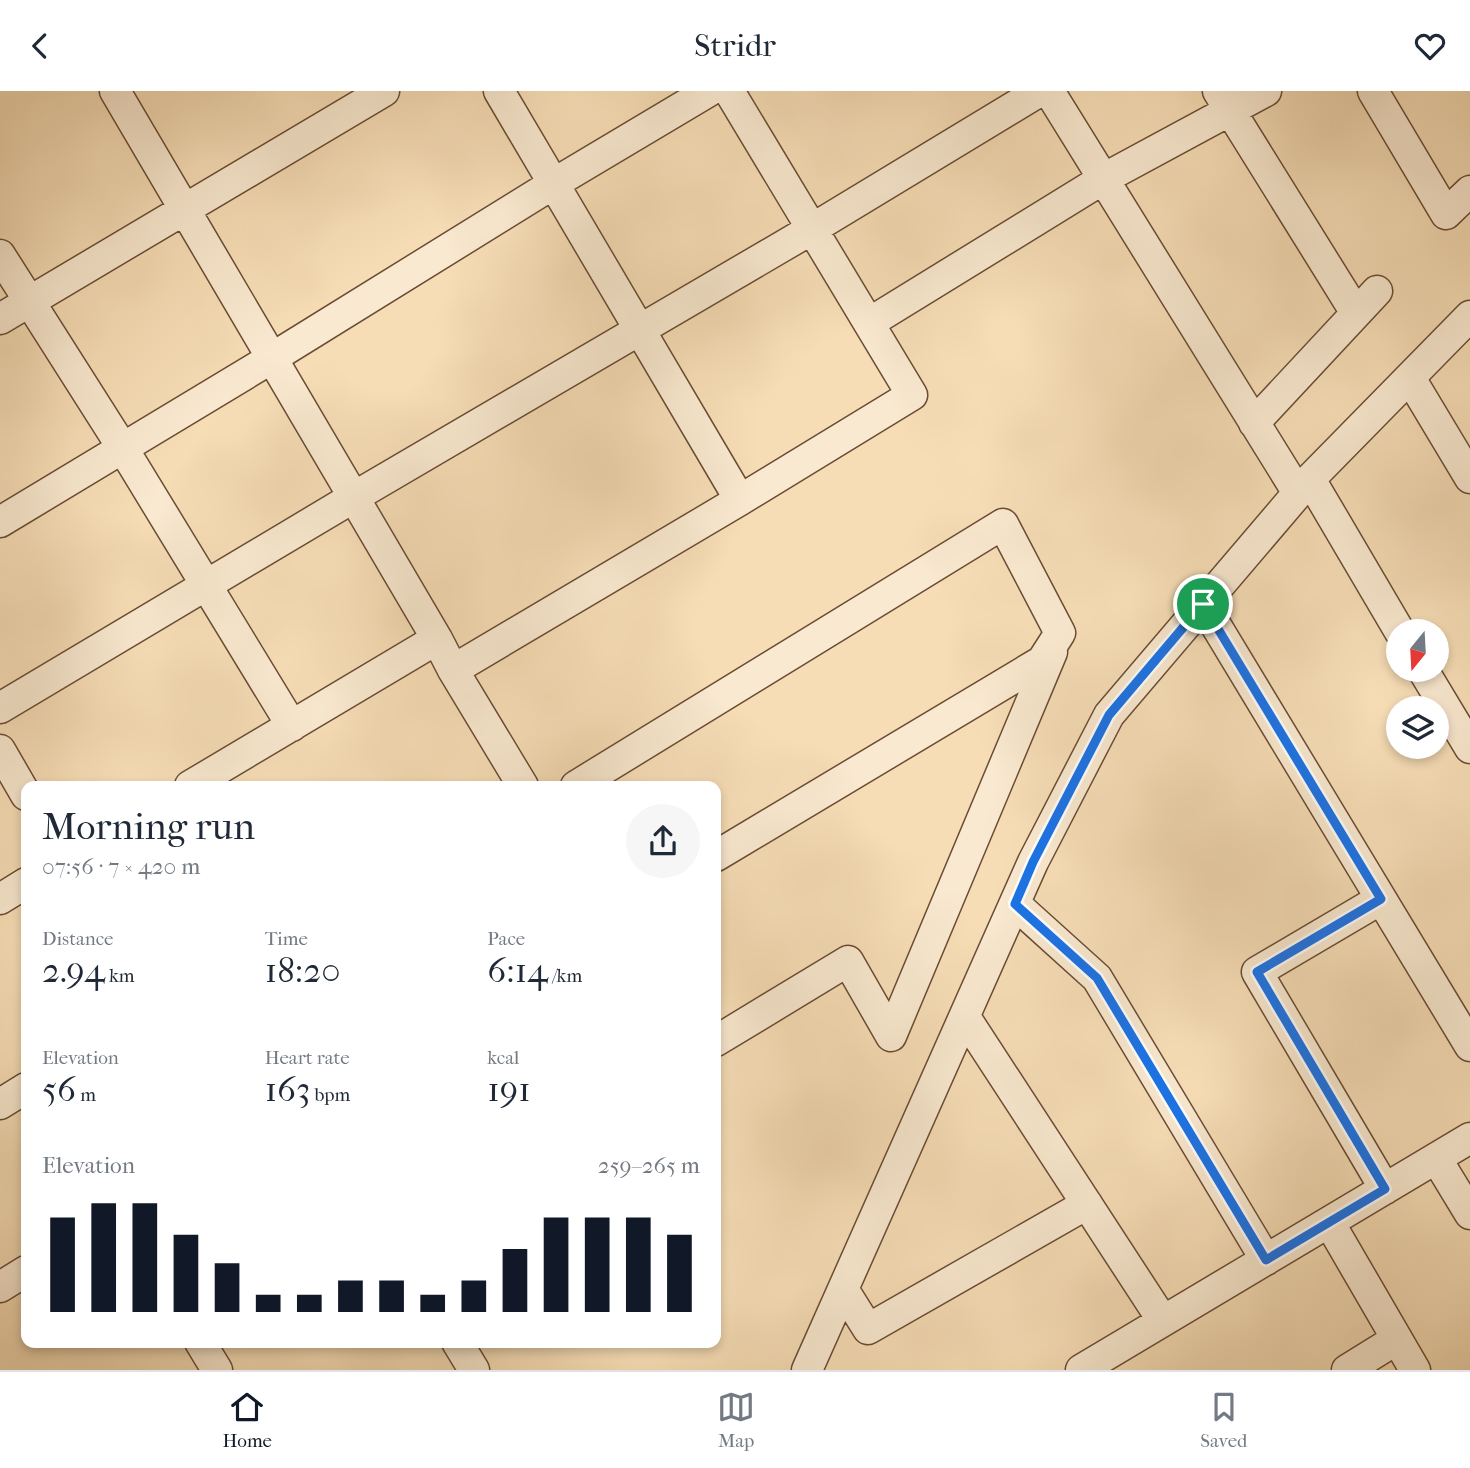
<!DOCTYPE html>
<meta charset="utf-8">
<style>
:root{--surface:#fff;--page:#f6f6f7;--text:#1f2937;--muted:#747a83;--line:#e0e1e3;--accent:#111827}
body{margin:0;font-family:"IM FELL French Canon",serif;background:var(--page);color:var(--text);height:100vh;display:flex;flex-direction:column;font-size:26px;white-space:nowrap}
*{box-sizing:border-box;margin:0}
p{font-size:23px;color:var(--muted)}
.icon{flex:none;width:38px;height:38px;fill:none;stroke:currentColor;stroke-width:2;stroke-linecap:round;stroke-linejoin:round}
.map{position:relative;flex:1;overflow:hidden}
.panel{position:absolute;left:21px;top:690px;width:700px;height:567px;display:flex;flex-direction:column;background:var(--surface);border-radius:14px;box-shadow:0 4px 10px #0003}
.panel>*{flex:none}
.needle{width:46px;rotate:198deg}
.tools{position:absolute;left:1386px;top:528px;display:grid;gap:14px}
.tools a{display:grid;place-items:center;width:63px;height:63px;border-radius:50%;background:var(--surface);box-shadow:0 4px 10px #0003;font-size:35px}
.pin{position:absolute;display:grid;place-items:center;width:60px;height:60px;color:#fff;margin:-30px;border:4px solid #fff;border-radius:50%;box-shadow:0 2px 7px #0007}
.round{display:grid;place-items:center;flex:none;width:74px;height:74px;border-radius:37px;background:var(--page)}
.head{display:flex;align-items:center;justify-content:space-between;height:119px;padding:0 21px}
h1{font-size:38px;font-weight:600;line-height:52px}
.metrics{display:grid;grid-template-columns:repeat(3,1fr);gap:10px;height:119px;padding:7px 21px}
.metrics div{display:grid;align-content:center}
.metrics b{font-size:35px;font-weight:600}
.metrics small{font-size:19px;font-weight:400}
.metrics p{font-size:19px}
.chart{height:196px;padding:14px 21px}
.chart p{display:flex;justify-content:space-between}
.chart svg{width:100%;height:126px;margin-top:7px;stroke:var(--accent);stroke-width:6}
header{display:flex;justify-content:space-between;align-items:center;height:91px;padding:0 21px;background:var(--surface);font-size:32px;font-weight:600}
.tabs{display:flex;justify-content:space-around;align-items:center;height:98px;border-top:2px solid var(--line);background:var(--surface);font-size:19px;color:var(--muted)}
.tabs a{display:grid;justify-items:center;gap:4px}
.tabs .on{color:var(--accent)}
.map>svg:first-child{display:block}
</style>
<header><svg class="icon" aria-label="back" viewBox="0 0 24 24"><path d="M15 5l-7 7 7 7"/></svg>Stridr<svg class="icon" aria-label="heart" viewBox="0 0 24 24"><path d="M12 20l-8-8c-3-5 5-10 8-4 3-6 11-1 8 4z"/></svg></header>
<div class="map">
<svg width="1470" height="1279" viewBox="0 0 1470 1279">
<rect width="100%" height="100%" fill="#f6ddb6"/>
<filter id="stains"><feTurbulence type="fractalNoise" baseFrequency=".00286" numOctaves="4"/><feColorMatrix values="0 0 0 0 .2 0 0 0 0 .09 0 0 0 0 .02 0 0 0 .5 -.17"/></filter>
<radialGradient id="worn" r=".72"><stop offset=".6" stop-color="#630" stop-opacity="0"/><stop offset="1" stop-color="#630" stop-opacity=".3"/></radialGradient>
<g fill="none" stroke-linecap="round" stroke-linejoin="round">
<defs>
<path id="minor" d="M115,0L437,548L453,579L523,695
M499,0L740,409
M1049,0L1298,402
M1218,0L1356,222
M1373,0L1446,123L1470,100
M0,164L122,356L292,635
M0,228L384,0
M869,232L1103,88L1266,0
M1410,287L1470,387
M1254,332L1377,200
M1310,388L1400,541
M0,431L272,267L553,93L709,0
M1203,513L1470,955
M453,579L740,409L912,304L729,0
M1423,579L1470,657
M0,617L354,406L812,138L1040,0
M0,659L26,704
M190,695L437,548
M576,695L1003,433L1060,542L1042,570L716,765
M0,808L26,792
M1381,808L1257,881L1385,1098
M1015,813L1097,887L1266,1169
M965,926L1163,1230
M716,950L848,870L891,945L1052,561
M0,1013L26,997
M1436,1067L1470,1123
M1329,1131L1415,1279
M0,1196L26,1180
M843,1198L868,1238L1087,1113
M200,1251L217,1279
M457,1251L474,1279
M807,1279L1033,771L1109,624L1310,388L1470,225
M1081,1279L1470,1047
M1347,1279L1397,1248"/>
</defs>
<!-- minor casing -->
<use href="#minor" stroke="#6a4c34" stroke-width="33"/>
<!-- minor -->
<use href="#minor" stroke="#f9e9d0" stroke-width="30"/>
</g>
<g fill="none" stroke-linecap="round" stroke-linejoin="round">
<defs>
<path id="route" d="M1203,513L1381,808L1257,881L1385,1098L1266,1169L1097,887L1015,813L1033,771L1109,624Z"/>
</defs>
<!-- route casing -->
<use href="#route" stroke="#fff" stroke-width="14"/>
<!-- route -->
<use href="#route" stroke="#1a73e8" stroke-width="9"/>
</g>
<rect width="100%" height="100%" filter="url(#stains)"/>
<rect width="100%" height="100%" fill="url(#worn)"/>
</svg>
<div class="tools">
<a><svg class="needle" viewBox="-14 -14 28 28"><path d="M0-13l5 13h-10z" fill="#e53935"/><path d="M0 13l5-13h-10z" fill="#747a83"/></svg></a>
<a><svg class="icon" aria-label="layers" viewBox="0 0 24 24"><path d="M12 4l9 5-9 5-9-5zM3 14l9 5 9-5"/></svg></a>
</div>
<div class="pin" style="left:1203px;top:513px;background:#1e9e55"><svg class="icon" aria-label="arrive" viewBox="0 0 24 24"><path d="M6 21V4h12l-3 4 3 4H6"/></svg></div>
<section class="panel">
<div class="head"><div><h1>Morning run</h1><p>07:56 · 7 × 420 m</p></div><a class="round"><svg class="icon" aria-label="share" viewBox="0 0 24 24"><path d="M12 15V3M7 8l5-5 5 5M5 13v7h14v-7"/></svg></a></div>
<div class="metrics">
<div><p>Distance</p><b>2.94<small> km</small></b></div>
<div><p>Time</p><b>18:20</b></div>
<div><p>Pace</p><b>6:14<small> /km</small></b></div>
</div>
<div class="metrics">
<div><p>Elevation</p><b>56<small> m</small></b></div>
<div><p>Heart rate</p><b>163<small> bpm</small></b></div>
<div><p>kcal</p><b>191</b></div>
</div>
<div class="chart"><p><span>Elevation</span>259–265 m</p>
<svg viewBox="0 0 160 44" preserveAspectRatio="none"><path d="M5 44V11M15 44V6M25 44V6M35 44V17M45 44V27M55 44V38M65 44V38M75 44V33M85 44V33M95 44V38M105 44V33M115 44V22M125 44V11M135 44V11M145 44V11M155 44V17"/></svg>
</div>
</section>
</div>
<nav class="tabs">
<a class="on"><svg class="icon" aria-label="home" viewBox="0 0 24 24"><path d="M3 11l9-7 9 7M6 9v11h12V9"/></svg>Home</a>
<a><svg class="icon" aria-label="map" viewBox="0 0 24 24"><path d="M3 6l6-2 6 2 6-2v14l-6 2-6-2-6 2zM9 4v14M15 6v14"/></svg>Map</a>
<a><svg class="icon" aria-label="saved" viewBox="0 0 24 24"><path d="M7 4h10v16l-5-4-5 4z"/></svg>Saved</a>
</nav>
